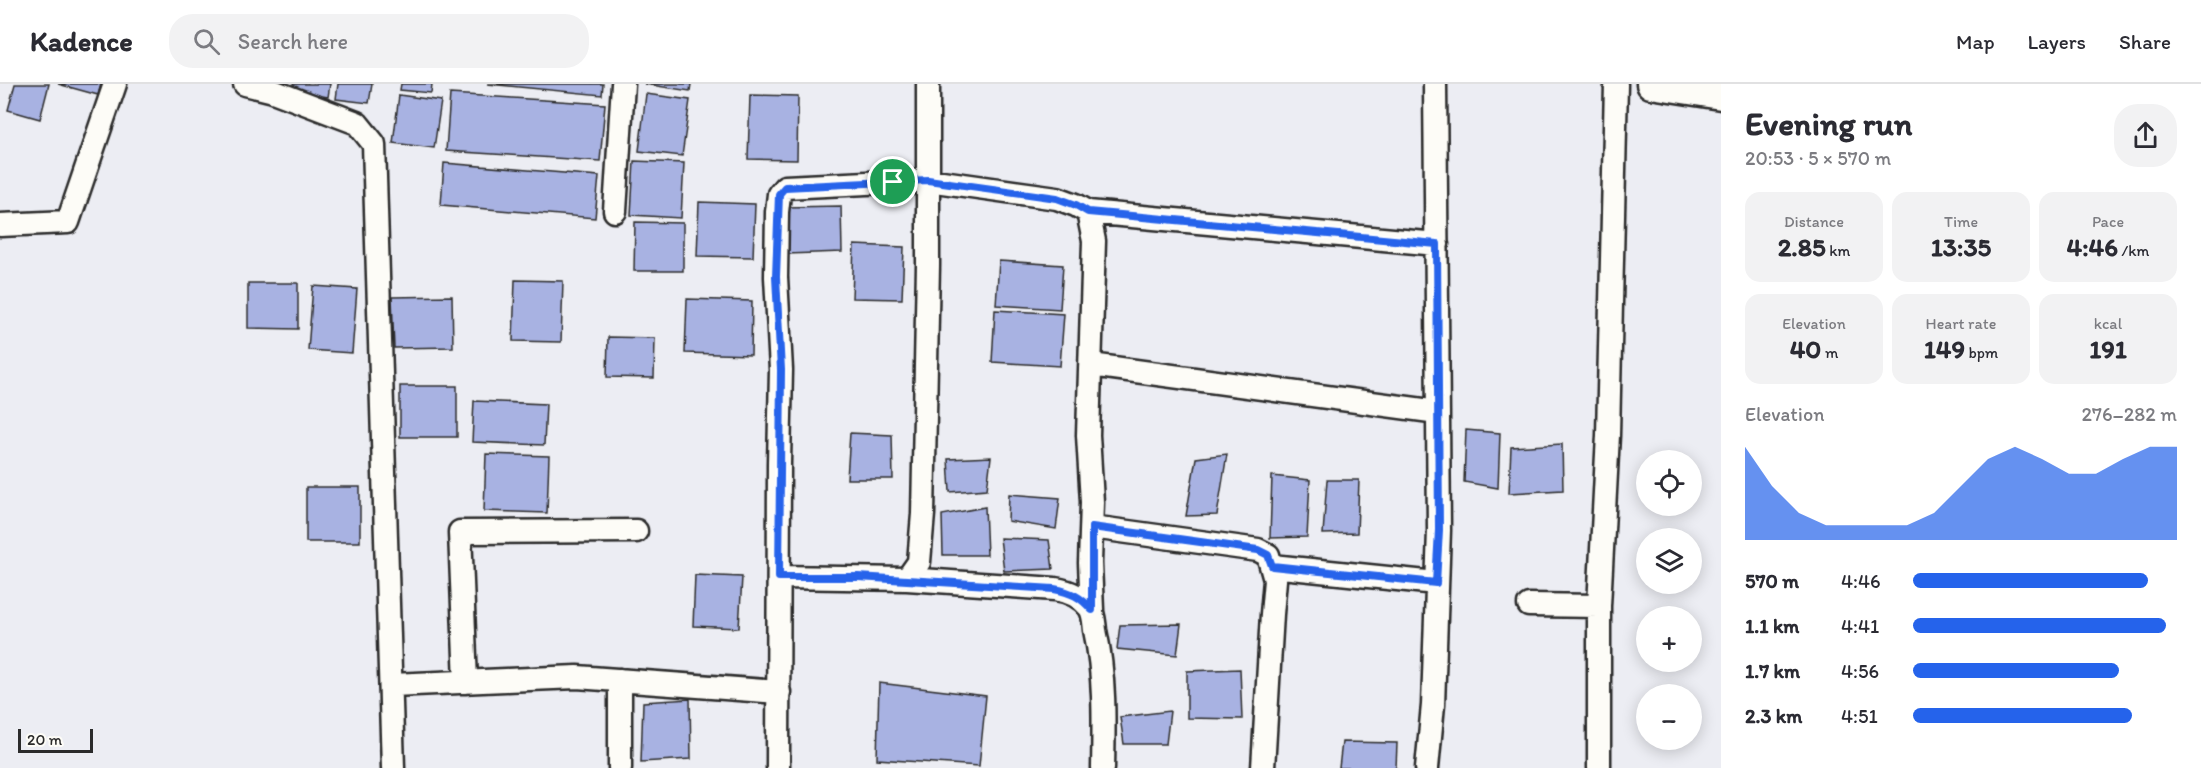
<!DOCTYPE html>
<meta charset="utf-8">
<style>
:root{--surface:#fff;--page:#f2f2f3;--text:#2b2b33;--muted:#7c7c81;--line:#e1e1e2;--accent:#2563eb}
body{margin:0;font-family:Itim,sans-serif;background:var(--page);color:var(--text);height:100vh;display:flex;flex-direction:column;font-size:22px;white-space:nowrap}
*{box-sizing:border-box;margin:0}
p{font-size:20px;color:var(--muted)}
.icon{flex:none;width:33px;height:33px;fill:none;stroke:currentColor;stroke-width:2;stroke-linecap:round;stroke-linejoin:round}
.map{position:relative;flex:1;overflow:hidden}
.side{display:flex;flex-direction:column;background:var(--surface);width:480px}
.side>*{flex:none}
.controls{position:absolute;left:1636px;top:366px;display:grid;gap:12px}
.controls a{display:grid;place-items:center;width:66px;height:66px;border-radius:50%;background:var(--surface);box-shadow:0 3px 15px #0003;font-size:30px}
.scale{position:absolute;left:18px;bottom:15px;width:75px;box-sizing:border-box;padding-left:6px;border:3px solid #2b2b2b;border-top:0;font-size:16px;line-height:21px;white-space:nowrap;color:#2b2b2b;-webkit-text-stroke:4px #fdfcf7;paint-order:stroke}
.pin{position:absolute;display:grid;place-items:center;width:51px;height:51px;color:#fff;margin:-26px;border:3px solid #fff;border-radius:50%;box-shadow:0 2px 6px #0007}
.round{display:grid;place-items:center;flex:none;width:63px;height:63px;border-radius:24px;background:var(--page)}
.summary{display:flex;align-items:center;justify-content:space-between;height:102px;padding:0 24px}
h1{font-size:33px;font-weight:700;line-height:45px}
.stats{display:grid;grid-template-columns:repeat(3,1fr);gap:9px;height:102px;padding:6px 24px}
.stats div{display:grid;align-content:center;border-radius:15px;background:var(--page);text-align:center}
.stats b{font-size:26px;font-weight:700}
.stats small{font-size:16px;font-weight:400}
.stats p{font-size:16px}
.chart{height:168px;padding:12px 24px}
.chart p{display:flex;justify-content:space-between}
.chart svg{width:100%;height:108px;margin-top:6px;fill:var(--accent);opacity:.7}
ul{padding:0 24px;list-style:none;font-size:20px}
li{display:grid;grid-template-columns:96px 72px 1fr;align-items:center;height:45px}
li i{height:15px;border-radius:8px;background:var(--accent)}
header{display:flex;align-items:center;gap:36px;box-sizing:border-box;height:84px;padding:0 30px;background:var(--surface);border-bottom:2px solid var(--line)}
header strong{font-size:28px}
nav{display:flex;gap:33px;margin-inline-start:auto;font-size:21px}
.search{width:420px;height:54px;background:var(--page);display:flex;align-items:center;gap:15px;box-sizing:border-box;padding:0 21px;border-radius:24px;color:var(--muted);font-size:22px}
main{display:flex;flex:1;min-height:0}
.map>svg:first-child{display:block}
</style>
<header>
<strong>Kadence</strong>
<div class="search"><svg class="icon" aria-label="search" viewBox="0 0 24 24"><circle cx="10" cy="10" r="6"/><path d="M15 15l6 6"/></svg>Search here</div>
<nav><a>Map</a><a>Layers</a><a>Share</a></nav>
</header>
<main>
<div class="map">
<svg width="1721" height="684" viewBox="0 0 1721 684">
<rect width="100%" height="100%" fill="#ecedf3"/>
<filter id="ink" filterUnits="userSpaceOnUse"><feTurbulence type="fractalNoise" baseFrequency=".0167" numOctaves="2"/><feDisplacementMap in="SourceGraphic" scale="12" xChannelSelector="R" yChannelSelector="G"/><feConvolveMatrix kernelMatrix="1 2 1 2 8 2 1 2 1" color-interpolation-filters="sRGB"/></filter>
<g filter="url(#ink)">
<!-- building -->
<path fill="#a8b2e2" stroke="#2b2b2b" stroke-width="1.5" d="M15,0H49L40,35L8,26Z
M58,0H101L98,11Z
M293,0H330L328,13L292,7Z
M338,0H372L369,19L336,15Z
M401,0H432L431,9L400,6Z
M487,0H603L602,11Z
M644,0H691L690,7Z
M450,10L605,20L600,77L446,67Z
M646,10L690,16L682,72L639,67Z
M399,11L441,17L434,64L393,59Z
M750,11L798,12L797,76L748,75Z
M634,77L684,79L681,134L631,131Z
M444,79L599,92L595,134L441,121Z
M699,118L755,120L753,173L697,172Z
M841,122L842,168L787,170L785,123Z
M635,138L683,139V187H634Z
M854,161L904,163L902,215L852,214Z
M999,177L1063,181L1060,225L996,221Z
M515,196L563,197L561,258L513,257Z
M248,199H298V245L248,244Z
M313,202L357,205L352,269L308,266Z
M452,212L453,263L394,264L392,213Z
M687,215L752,217L751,271L685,269Z
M995,226L1064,230L1060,282L992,278Z
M608,253L655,254L654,294L607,293Z
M400,302H457V353H400Z
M474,317L546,320L544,361L472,358Z
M1466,346L1500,349L1498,404L1464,398Z
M850,349L892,351L893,395H847Z
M1562,360L1563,406L1509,409L1511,363Z
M486,370L549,372L547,429L484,427Z
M1227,370L1217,431L1186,432L1196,374Z
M991,373L987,405L950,408L948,375Z
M1272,392L1310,396L1307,453L1270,454Z
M1327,396H1359L1357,449L1323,450Z
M306,403H360V458H306Z
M1009,410L1060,414L1056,445L1008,437Z
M985,423L987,471H943L942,431Z
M1000,454L1049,456L1053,485L1004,487Z
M695,491L742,493L739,544L693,542Z
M1181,540L1177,571L1117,565L1120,541Z
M1240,585L1242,635L1187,634V587Z
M879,599L986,612L979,682L877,675Z
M690,615L691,675L641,678L643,618Z
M1170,627L1166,660H1124L1120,633Z
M1342,658L1397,659L1396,684H1339Z"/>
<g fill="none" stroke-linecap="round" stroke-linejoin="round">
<defs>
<path id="minor" d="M245,0L270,6L357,39L374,60L393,684
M615,127L623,0
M1088,128L1437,160
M0,141L68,138L115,0
M1091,281L1438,328
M1092,443L1258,466L1268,471L1275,496L1272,530L1263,684
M1272,482L1436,499
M779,493L907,495L919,478L923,430L928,181V0
M907,495L1055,505C1069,507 1081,512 1090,524C1094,530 1094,539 1095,546C1105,592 1104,637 1103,684
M1529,521L1599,522
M466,598L460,448L636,447
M392,601L577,593L779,608
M620,684V596
M778,684L779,379L781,286L776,193L777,128L779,110L785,103L928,96L1057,114L1076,121L1088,128L1094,157L1088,351L1092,418L1090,479L1092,526
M1427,684L1433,621L1439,446L1435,0
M1599,684V522L1608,351L1616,0"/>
<path id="tertiary" d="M1651,0L1721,11"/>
</defs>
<!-- minor casing -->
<use href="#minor" stroke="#2b2b2b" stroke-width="27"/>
<!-- tertiary casing -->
<use href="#tertiary" stroke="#2b2b2b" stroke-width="33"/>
<!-- minor -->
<use href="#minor" stroke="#fdfcf7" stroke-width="22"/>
<!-- tertiary -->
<use href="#tertiary" stroke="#fdfcf7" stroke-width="28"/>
</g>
</g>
<g fill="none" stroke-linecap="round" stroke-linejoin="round" filter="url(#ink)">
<defs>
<path id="route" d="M928,96L1057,114L1076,121L1088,128L1437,160L1439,446L1436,499L1272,482L1268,471L1258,466L1092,443V526C1081,513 1071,508 1054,505L858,493H779L781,286L776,193L779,110L785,103Z"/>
</defs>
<!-- route casing -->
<use href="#route" stroke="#fff" stroke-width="12"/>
<!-- route -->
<use href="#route" stroke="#2563eb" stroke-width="8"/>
</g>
</svg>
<div class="controls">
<a><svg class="icon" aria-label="locate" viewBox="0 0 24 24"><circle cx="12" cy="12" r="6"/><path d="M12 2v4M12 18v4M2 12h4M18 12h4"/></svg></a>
<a><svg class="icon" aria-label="layers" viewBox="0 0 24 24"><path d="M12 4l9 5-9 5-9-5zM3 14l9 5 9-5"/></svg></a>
<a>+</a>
<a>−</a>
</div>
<div class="scale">20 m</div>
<div class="pin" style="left:893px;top:98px;background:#1e9e55"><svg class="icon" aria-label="arrive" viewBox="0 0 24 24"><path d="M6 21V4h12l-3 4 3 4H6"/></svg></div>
</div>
<section class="side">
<div class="summary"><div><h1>Evening run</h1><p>20:53 · 5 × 570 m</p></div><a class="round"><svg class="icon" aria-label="share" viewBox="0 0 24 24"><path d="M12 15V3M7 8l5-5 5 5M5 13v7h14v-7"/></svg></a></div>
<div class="stats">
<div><p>Distance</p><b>2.85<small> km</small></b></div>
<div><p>Time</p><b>13:35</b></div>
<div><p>Pace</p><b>4:46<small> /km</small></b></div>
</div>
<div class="stats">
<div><p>Elevation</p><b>40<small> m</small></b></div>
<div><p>Heart rate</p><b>149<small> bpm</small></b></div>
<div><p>kcal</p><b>191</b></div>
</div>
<div class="chart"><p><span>Elevation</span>276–282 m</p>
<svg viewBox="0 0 160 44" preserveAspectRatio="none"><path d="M0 44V6L10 22L20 33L30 38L40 38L50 38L60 38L70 33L80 22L90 11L100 6L110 11L120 17L130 17L140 11L150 6L160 6V44z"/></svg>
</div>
<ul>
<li><b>570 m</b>4:46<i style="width:89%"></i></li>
<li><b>1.1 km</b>4:41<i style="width:96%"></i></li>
<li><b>1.7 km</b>4:56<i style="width:78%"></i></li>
<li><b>2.3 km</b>4:51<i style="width:83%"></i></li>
</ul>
</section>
</main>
